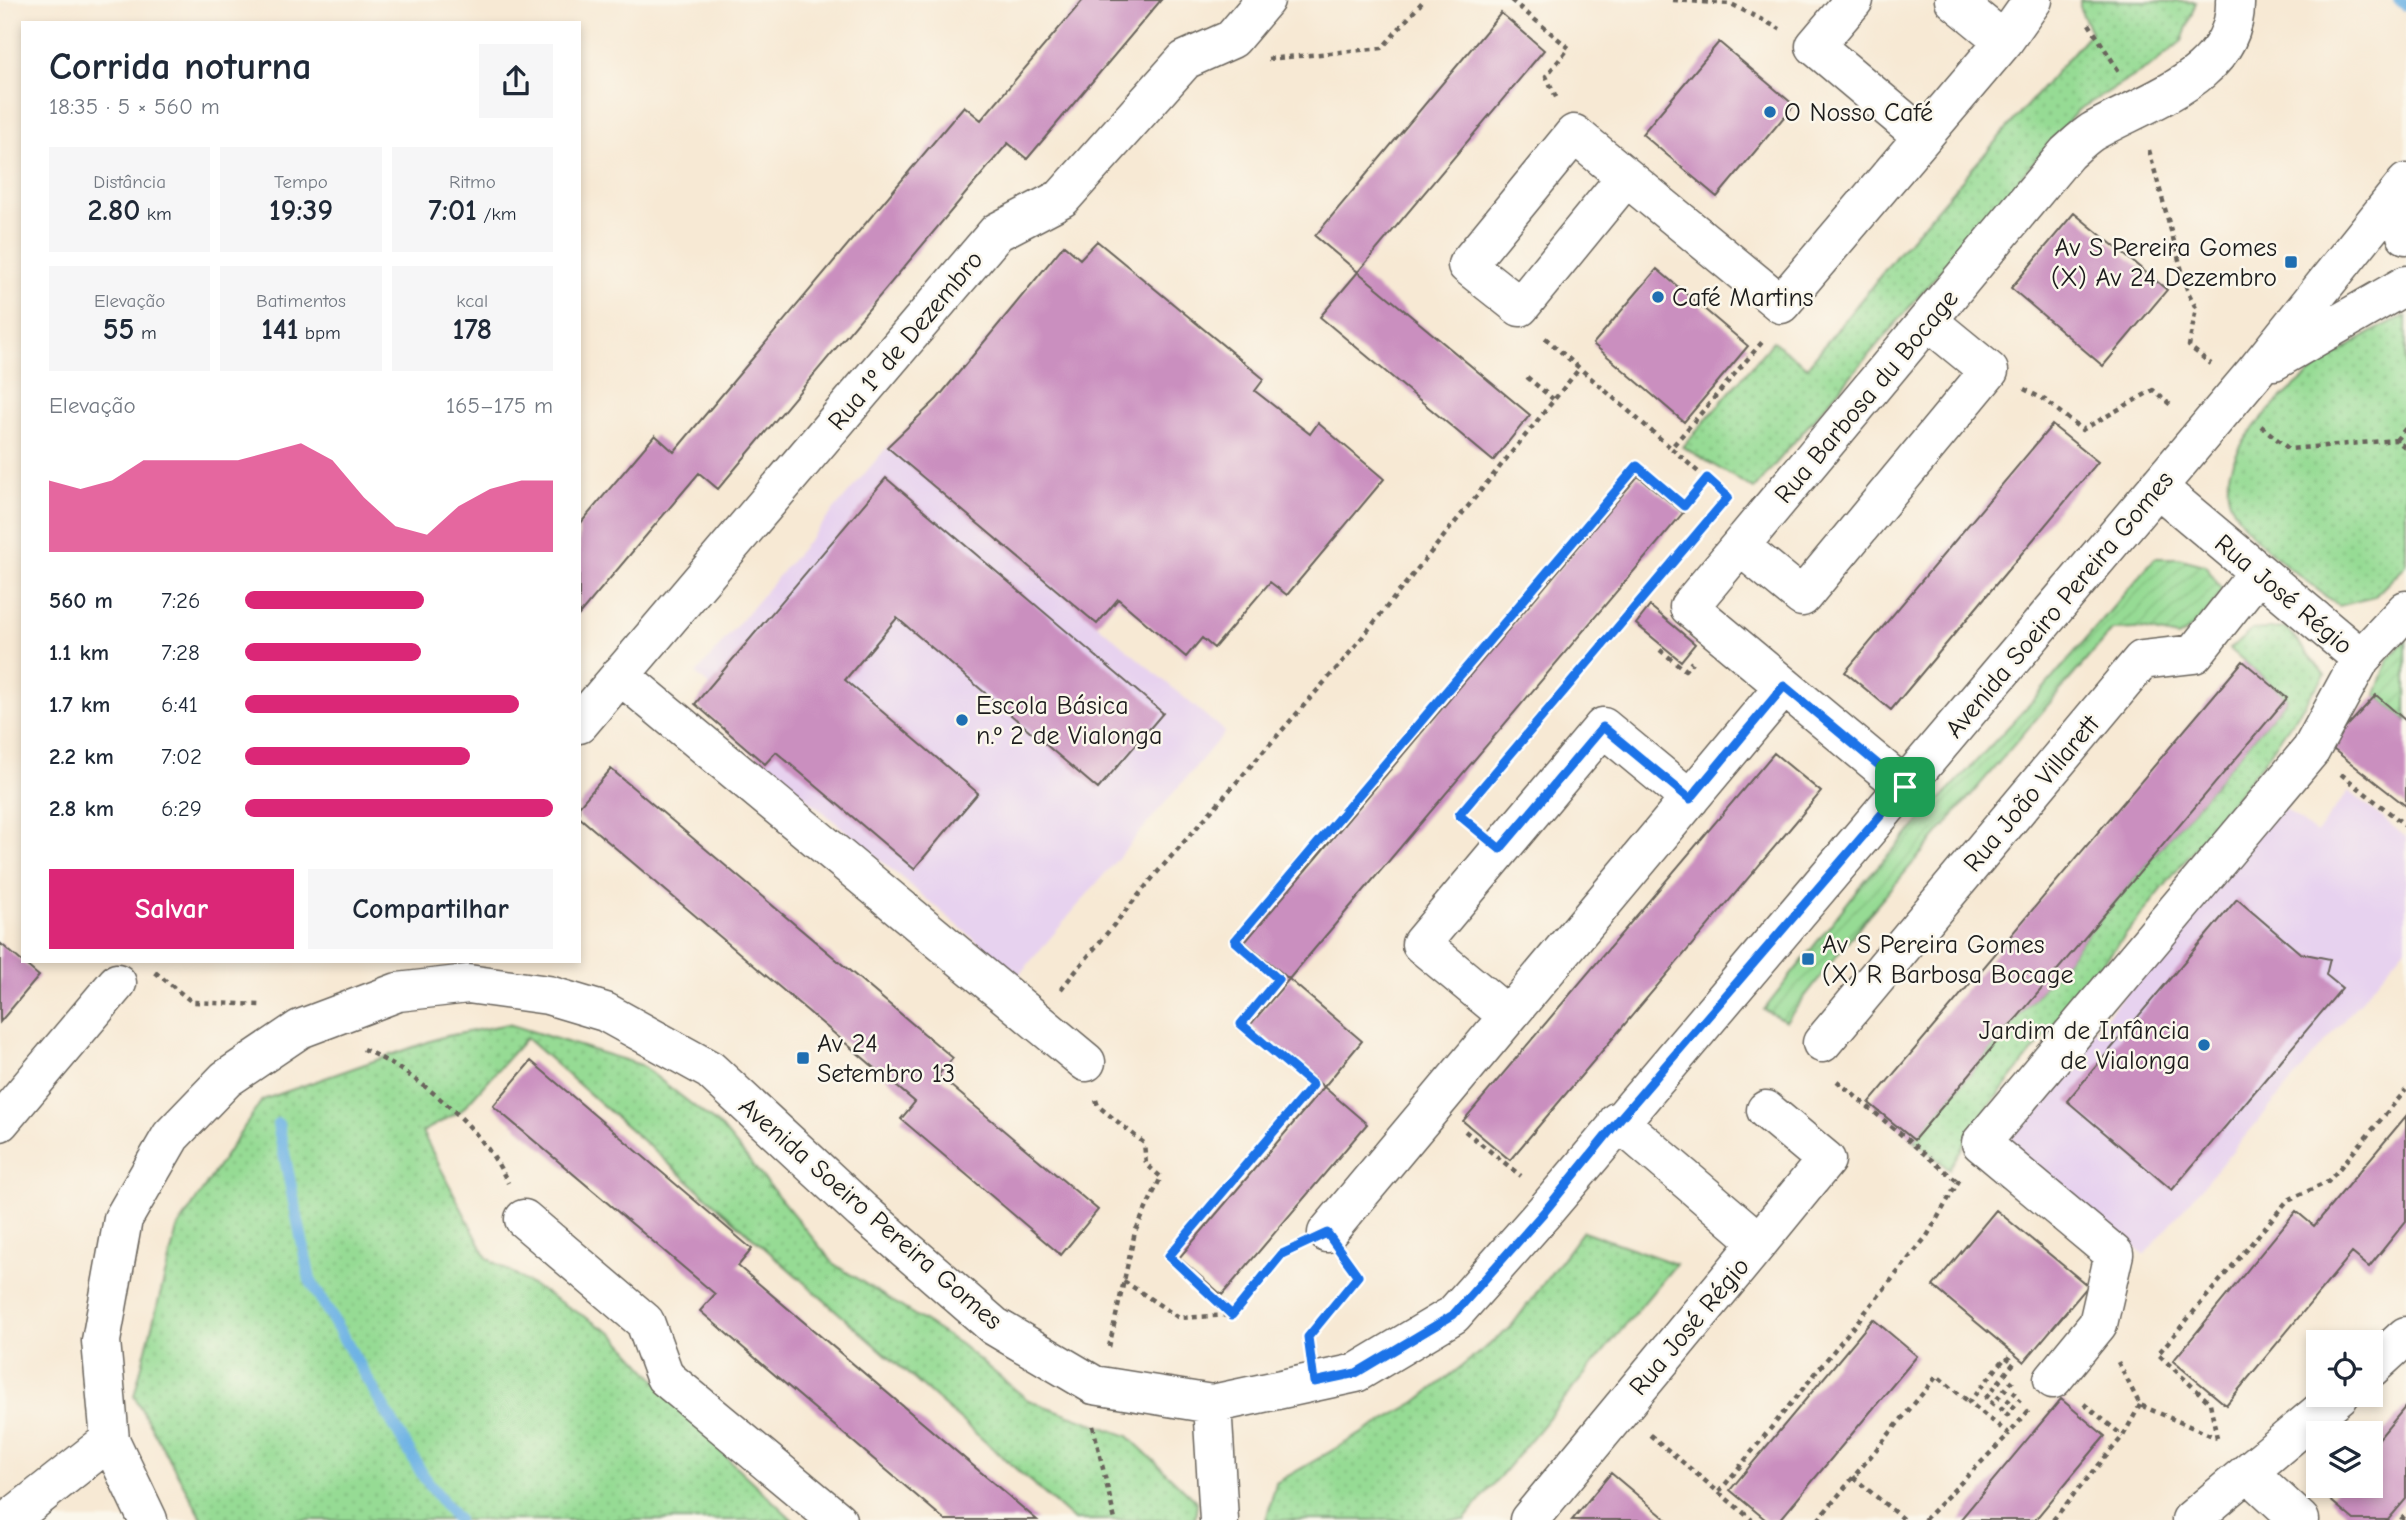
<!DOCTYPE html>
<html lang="pt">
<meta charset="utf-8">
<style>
:root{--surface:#fff;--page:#f6f6f7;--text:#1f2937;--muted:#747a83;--accent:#db2777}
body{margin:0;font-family:"Comic Neue",sans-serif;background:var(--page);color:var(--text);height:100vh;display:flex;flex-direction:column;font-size:26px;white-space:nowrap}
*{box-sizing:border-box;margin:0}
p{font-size:23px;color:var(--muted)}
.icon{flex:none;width:38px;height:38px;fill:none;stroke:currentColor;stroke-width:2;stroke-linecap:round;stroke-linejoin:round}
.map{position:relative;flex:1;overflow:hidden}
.panel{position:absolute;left:21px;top:21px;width:560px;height:942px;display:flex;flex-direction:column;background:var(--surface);border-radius:0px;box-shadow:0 4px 10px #0003}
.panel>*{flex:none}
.fabs{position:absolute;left:2306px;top:1330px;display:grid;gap:14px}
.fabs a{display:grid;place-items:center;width:77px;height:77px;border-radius:0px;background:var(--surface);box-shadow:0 4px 10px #0003;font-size:35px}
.pin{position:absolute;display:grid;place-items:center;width:60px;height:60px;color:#fff;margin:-30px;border-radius:14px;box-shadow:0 4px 10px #0006}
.round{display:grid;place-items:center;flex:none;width:74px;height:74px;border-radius:0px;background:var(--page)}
.overview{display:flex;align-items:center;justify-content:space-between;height:119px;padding:0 28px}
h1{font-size:38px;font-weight:700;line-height:52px}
.metrics{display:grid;grid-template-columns:repeat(3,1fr);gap:10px;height:119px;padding:7px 28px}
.metrics div{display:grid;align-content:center;border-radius:0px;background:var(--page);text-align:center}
.metrics b{font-size:30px;font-weight:700}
.metrics small{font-size:19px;font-weight:400}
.metrics p{font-size:19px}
.chart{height:196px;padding:14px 28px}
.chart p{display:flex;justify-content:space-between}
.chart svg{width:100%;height:126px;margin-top:7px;fill:var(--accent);opacity:.7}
.cta{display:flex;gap:14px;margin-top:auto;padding:14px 28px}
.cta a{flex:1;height:80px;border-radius:0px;background:var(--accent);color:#fff;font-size:28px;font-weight:700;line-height:80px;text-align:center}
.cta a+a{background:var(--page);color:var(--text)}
ul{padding:0 28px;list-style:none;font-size:23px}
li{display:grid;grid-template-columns:112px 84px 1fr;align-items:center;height:52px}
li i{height:18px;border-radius:9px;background:var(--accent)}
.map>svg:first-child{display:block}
</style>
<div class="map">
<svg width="2406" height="1520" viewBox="0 0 2406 1520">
<defs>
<pattern id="grass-dots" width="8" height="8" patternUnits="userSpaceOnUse" patternTransform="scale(1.75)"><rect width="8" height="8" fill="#96db94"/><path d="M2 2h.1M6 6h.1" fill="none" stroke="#81bb7f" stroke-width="1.8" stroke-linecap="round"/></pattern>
<pattern id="garden-furrows" width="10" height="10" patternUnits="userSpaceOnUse" patternTransform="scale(1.75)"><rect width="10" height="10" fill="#96db94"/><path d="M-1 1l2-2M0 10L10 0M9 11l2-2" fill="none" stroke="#81bb7f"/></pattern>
</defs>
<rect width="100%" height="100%" fill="#fbf7ec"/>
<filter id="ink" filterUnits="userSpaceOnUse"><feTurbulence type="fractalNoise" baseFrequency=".0143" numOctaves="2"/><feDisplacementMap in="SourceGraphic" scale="14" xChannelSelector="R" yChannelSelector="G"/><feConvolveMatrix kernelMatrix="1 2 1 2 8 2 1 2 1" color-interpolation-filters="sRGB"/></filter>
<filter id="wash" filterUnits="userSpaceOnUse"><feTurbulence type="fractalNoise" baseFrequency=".00686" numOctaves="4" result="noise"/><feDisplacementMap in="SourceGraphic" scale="28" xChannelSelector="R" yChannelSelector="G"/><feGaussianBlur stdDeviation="1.57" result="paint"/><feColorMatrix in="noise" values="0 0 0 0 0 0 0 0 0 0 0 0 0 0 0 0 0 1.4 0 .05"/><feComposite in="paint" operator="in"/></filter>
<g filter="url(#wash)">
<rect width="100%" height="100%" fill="#f7e9d4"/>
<!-- built -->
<path fill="#e7d2ef" d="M887,447L1225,732L1018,976L695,704L710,686L696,674Z
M2349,791L2406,837V947L2144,1255L2006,1142L2278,803L2316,833Z"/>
<!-- grass -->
<path fill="url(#grass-dots)" stroke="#597c58" stroke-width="2" d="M2080,0L2196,2L2182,41L2151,66L2078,110L1754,489L1683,447L1773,341L1807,367L1901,250L2091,32L2080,9Z
M2406,316V565L2374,597L2338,606C2306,579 2252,545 2233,508C2197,441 2353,335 2406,316Z
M2287,628L2325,675L2265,760L1982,1115L1949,1169L1914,1140L2287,698L2230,649L2252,630Z
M508,1024L641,1065L722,1128L834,1264L960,1344L1028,1400L1128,1436L1197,1502L1195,1520H1074L526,1038L461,1111L422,1132L487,1258L615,1335L730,1461L793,1520H203L134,1396L177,1229L262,1100L442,1037Z
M1583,1231L1676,1264L1464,1520H1266L1276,1483L1416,1402L1509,1329Z"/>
<!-- garden -->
<path fill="url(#garden-furrows)" stroke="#597c58" stroke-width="2" d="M2155,558H2178L2205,565L2222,590L2203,621L2178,637L2141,629L2112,630L1866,918L1786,1021L1764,1010L1866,879L2038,695Z
M2406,639V721L2376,695L2388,660Z"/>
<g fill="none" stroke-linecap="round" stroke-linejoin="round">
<!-- stream -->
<path stroke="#6eb3e4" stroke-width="12" d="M2399,0L2406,5
M278,1124L310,1280L424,1477L457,1520"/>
</g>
<g id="blocks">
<!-- building -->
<path fill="#ca8fbf" d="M1083,0H1161L1027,159L1008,143L718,489L699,473L579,615V525L655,435L674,452L964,106L981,120Z
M1501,13L1544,50L1358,272L1315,236Z
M1719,42L1794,105L1717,197L1642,134Z
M2074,213L2167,290L2103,366L2011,288Z
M1097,241L1264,379L1255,391L1310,434L1318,423L1384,479L1287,595L1270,582L1214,648L1202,638L1186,657L1118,599L1097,624L887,447L937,399L1064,245L1080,259Z
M1657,269L1748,346L1684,422L1593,344Z
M1358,272L1530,415L1493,461L1320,317Z
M2052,425L2098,462L1891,710L1845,672Z
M1638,476L1683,513L1289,979L1245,942Z
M886,478L1163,713L1098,789L897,618L845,680L978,793L914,869L776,752L765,764L695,704Z
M1650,606L1695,644L1681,661L1636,624Z
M2243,661L2287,698L1914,1140L1869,1103Z
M2376,695L2406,721V806L2329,746Z
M1774,753L1821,792L1510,1160L1463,1121Z
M611,769L953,1058L938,1075L1098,1210L1061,1255L901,1119L915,1102L579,817V806Z
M2237,899L2300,953L2330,959L2326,975L2342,988L2172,1190L2067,1101Z
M0,943L39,976L0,1022Z
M1289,979L1362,1041L1324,1087L1250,1025Z
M531,1061L752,1249L738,1266L1037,1520H945L700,1311L715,1294L493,1106Z
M1324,1087L1367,1124L1222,1295L1179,1258Z
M2406,1116V1221L2369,1267L2352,1253L2226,1405L2173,1361L2296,1211L2314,1226Z
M1996,1210L2088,1286L2024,1362L1933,1286Z
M1873,1319L1917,1356L1780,1520H1766L1730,1490Z
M2061,1399L2105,1436L2035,1520H1960Z
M2406,1406V1499L2388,1520H2354L2329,1499L2339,1486H2371V1448Z
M1611,1473L1667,1520H1572Z"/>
</g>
</g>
<g filter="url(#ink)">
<use href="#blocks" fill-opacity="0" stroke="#69645c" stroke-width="2"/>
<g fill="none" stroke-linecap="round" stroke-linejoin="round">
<defs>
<path id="minor" d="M1854,0L1815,46L1922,136
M1954,0L2004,41
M1626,177L1520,307L1467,265L1574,134L1781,304L2004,41L2033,0
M2406,189L2401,206L2406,235
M2274,361L2406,285
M2157,487L2361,658L2406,610
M1741,547L1802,597L1989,371L1928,321
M620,675L1086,1062
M579,724L997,232L1062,198L1185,60L1232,39L1265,0
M1905,787L1689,607L2067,153C2075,146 2083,138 2092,132C2146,101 2238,76 2235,0
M1508,1016L1421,944L1603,727L1690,799
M1822,1043L2142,660L2194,654L2257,574
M0,1122L117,983
M524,1219L645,1322L665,1377L837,1520
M1327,1233L1784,686
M1759,1242L1826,1160L1766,1110
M2371,1368L2406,1336
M2053,1379L2098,1324L2114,1254L1981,1143L2311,750L2361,658
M1212,1404L1219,1520
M2248,1472L2300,1520
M9,1520L110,1440
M148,1520L110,1440L101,1341L123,1219L171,1136L226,1079L300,1029L398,992L468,984L548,995L605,1012L710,1070L862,1211L994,1326L1094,1385L1212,1404L1356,1373L1453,1315L1545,1211L2254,373L2406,183
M1529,1520L1759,1242L1618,1121
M2191,1520L2340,1395"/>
</defs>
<!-- minor casing -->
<use href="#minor" stroke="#69645c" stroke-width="41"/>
<!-- path -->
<path stroke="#69645c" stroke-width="4.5" stroke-dasharray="5 5" stroke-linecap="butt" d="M1511,0L1569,48L1546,76L1557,99
M1673,0L1731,4L1780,29
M2089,24L2120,73
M1268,59L1382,48L1424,0
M2149,150L2188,293L2196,308L2189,346L2211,364
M1545,338L1671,448
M1527,377L1553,399
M2024,389L2045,400L2082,430L2153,390L2173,407
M2261,426L2289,449L2396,440L2406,448
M2396,440L2406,428
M1728,498L1671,448L1764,340
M1660,650L1685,670L1692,662
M2341,774L2406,826
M1470,824L1459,815L1650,590
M155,972L192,1002L261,1005
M1061,989L1155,875L1343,661L1579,369
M363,1049C419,1075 482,1126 508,1183
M1837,1081L1958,1182
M1096,1100L1098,1106L1144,1143L1146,1164L1161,1177L1135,1232L1109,1347
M1465,1131L1521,1176
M1292,1249L1282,1254L1232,1315L1169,1256L1313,1085L1241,1024L1277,979L1235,941L1637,466L1684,506L1707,478
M1124,1281L1179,1318L1231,1315
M1309,1342L1308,1337L1358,1277L1350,1266
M2118,1362L2140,1405L2217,1438
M2013,1380L1993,1404L1986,1398L2014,1363L2006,1357L1969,1402L2009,1434L2029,1410
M2016,1391L2001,1410L2007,1415L2020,1399
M2084,1404L2123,1436
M1093,1426L1115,1520
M1650,1435L1752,1520
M2217,1438L2210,1403L2158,1354L2288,1200L2328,1182L2406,1090
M1853,1477L1904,1520
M1719,1492L1927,1236L1961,1177
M1818,1520L1937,1376L1969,1402
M1924,1520L2009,1434
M2053,1520L2123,1436L2140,1405
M2401,1520L2406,1514"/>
<!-- minor -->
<use href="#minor" stroke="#fff" stroke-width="38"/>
</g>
</g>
<g fill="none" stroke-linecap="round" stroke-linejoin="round" filter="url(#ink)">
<defs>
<path id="route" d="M1637,466L1684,506L1707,478L1728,497L1459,815L1500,849L1603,727L1690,799L1784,686L1905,787L1618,1121L1545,1211L1453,1315L1356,1373L1314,1382L1308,1337L1358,1276L1327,1233L1282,1254L1232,1315L1169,1256L1313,1085L1241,1024L1278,979L1235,941Z"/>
</defs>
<!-- route casing -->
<use href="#route" stroke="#fff" stroke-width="14"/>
<!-- route -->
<use href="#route" stroke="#1a73e8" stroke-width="9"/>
</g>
<!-- markers -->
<g fill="#1f6fb2" stroke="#fbf7ec" stroke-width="2.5">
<circle cx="1770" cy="112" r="7"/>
<rect x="2284" y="255" width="14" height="14" rx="3.5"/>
<circle cx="1658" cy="297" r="7"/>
<circle cx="962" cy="720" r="7"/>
<rect x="1801" y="952" width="14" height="14" rx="3.5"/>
<circle cx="2204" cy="1045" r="7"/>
<rect x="796" y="1051" width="14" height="14" rx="3.5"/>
</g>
<g text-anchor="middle" stroke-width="5" stroke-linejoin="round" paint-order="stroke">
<!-- poi labels -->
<g font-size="26" fill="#1c1c1c" stroke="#fbf7ec" text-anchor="start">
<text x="1784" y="121">O Nosso Café</text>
<text x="2277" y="256" text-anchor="end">Av S Pereira Gomes<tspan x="2277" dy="30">(X) Av 24 Dezembro</tspan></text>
<text x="1672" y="306">Café Martins</text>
<text x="976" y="714">Escola Básica<tspan x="976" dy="30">n.º 2 de Vialonga</tspan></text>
<text x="1822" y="953">Av S Pereira Gomes<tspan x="1822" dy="30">(X) R Barbosa Bocage</tspan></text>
<text x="2190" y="1039" text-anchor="end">Jardim de Infância<tspan x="2190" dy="30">de Vialonga</tspan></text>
<text x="817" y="1052">Av 24<tspan x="817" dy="30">Setembro 13</tspan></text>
</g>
<!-- street labels -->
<g font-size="26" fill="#1c1c1c" stroke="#fbf7ec">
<text transform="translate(905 340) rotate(-50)" y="9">Rua 1º de Dezembro</text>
<text transform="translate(1866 396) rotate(-50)" y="9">Rua Barbosa du Bocage</text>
<text transform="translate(2284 594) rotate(40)" y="9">Rua José Régio</text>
<text transform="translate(2059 604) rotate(-50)" y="9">Avenida Soeiro Pereira Gomes</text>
<text transform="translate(2031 793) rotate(-50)" y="9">Rua João Villarett</text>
<text transform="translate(871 1213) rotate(41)" y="9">Avenida Soeiro Pereira Gomes</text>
<text transform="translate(1689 1326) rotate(-50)" y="9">Rua José Régio</text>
</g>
</g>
</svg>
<div class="fabs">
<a><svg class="icon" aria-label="locate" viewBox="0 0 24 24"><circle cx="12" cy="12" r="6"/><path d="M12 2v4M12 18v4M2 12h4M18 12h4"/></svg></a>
<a><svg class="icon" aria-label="layers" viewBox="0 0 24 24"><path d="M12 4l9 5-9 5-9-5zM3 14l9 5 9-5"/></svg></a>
</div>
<div class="pin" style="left:1905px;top:787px;background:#1e9e55"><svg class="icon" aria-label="arrive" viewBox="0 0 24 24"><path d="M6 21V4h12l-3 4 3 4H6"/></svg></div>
<section class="panel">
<div class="overview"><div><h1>Corrida noturna</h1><p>18:35 · 5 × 560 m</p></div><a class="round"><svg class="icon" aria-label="share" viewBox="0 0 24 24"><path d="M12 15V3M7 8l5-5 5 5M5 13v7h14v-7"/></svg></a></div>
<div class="metrics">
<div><p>Distância</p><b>2.80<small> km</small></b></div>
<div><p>Tempo</p><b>19:39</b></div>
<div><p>Ritmo</p><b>7:01<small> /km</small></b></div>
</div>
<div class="metrics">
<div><p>Elevação</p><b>55<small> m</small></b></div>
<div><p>Batimentos</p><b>141<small> bpm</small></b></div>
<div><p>kcal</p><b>178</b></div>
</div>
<div class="chart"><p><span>Elevação</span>165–175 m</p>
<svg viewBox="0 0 160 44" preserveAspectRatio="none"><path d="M0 44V19L10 22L20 19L30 12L40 12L50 12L60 12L70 9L80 6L90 12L100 25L110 35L120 38L130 28L140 22L150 19L160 19V44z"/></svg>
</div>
<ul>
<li><b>560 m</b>7:26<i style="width:58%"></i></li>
<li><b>1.1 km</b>7:28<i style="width:57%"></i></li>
<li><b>1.7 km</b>6:41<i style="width:89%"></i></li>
<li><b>2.2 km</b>7:02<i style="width:73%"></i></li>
<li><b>2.8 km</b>6:29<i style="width:100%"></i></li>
</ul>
<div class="cta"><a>Salvar</a><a>Compartilhar</a></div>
</section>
</div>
